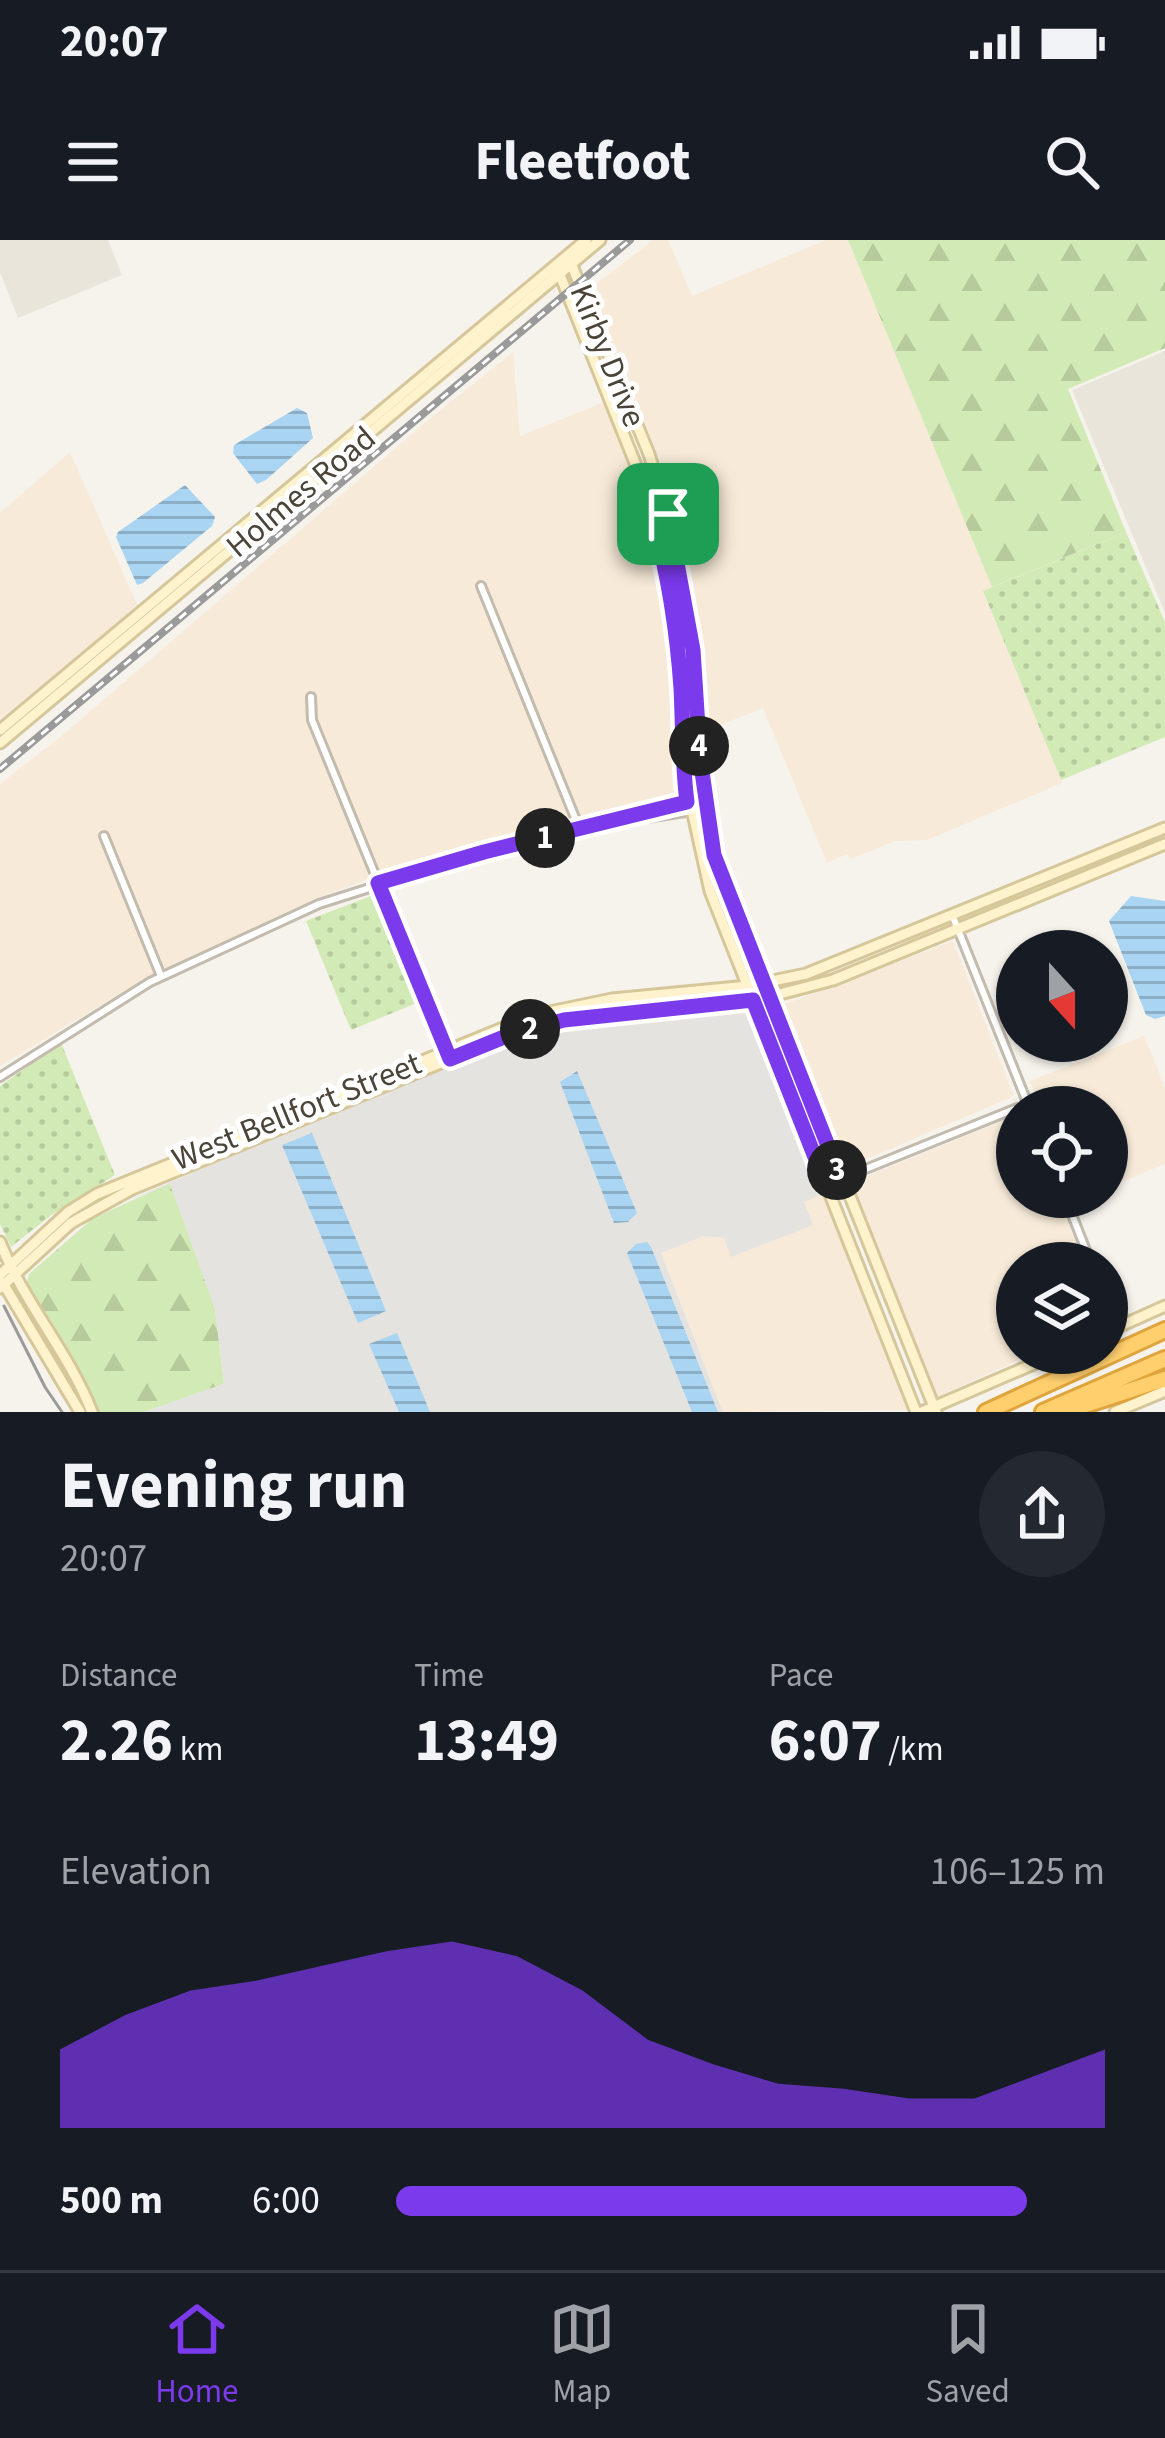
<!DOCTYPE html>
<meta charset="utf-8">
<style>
:root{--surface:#171b24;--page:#242831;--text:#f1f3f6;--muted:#9ea1a6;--line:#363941;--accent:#7c3aed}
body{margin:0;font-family:"Source Sans 3",sans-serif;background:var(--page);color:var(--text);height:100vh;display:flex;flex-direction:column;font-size:45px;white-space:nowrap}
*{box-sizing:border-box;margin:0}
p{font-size:39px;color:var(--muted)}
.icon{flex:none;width:66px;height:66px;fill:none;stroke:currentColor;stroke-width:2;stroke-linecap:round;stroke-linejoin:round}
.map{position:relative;height:1172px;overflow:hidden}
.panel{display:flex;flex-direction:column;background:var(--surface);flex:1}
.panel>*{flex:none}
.needle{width:78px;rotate:159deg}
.fabs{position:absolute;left:996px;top:690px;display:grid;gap:24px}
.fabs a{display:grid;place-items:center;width:132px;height:132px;border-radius:50%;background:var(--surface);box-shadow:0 3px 9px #0004;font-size:60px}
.pin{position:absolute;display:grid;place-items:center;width:102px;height:102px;color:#fff;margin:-51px;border-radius:24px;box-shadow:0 6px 18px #0006}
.km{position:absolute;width:60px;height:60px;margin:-30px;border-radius:50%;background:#222;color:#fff;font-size:33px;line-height:60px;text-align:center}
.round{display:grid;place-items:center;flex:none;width:126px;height:126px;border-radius:63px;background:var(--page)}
.head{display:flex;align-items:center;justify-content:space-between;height:204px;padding:0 60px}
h1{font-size:66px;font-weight:700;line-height:90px}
.figures{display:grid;grid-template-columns:repeat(3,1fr);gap:18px;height:204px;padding:12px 60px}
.figures div{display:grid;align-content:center}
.figures b{font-size:60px;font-weight:700}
.figures small{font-size:33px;font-weight:400}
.figures p{font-size:33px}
.chart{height:336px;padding:24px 60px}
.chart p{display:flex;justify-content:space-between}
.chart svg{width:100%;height:216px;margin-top:12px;fill:var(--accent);opacity:.7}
ul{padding:0 60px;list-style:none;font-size:39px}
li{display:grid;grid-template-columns:192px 144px 1fr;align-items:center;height:90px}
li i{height:30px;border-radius:15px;background:var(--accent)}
.status{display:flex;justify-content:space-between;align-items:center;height:84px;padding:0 60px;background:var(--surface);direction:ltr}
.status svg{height:33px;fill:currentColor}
header{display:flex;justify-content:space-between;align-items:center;height:156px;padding:0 60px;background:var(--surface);font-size:54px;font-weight:700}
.tab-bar{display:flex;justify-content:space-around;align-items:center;height:168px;border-top:3px solid var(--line);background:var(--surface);font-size:33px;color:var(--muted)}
.tab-bar a{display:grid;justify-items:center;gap:6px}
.tab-bar .active{color:var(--accent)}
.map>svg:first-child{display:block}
</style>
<div class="status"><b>20:07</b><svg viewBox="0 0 49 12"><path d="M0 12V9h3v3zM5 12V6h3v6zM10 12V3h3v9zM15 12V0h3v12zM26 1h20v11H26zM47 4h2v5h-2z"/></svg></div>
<header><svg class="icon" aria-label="menu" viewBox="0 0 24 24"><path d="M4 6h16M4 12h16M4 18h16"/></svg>Fleetfoot<svg class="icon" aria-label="search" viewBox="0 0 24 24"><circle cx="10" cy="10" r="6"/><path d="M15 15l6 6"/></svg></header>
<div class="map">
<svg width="1165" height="1172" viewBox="0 0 1165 1172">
<defs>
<pattern id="grass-dots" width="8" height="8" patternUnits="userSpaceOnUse" patternTransform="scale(3)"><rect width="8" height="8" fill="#d2eab5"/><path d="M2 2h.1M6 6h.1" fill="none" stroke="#b6ca9c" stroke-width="1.8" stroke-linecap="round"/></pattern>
<pattern id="forest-firs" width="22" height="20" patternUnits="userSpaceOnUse" patternTransform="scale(3)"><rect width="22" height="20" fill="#d2eab5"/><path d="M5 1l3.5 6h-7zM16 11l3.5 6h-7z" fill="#b6ca9c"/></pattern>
<pattern id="water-rules" width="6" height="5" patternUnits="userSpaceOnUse" patternTransform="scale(3)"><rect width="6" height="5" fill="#a9d4f2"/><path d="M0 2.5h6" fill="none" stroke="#8caec5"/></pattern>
</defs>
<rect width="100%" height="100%" fill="#f6f3ec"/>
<!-- residential -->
<path fill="#eae5da" d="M0,0H108L122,35L18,78L0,32Z
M1165,111V373L1072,150Z"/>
<!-- commercial -->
<path fill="#f7ead8" d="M653,0H668L692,56L826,0H848L992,347L983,352L1062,543L927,600L895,601L851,619L847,614L827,623L763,468L704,491L703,426L674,263L659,218L590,49Z
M513,112L520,196L607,161L633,225L664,338L677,439L681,556L385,633L315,659L147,737L0,826V544L64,494L434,175Z
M70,212L138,367L0,479V273Z
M953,701L1014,856L845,928L782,765Z
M1144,796L1165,848V924L1107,948V867H1040L1030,841Z
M1017,875V957H1058L1084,1023H1017V1113H1034L937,1157L848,944Z
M823,954L908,1170L723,1172L661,1013L704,996L724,998L732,1016L812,985L803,962Z"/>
<!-- grass -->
<path fill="url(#grass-dots)" d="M1126,292L1165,382V497L1061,540L983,351Z
M376,654L419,762L351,790L306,681Z
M61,803L115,935L50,976L11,1007L0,984V846Z"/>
<!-- forest -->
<path fill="url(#forest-firs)" d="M848,0H1165V108L1068,149L1126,292L992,347Z
M170,943L215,1068L224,1144L144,1172H98L85,1139L27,1042L29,1034L92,979Z"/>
<!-- parking -->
<path fill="#e5e3e0" d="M745,766L753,774L823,954L804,962L813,985L731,1017L724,998L704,996L661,1013L723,1172H144L224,1144L215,1069L170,944L117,965L474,813L536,793L618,777Z"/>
<!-- water -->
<path fill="url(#water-rules)" d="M297,168L307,173L313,198L266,240L257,244L233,213L234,205Z
M185,245L215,277L212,286L143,343L137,345L116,297L118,292Z
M1131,656L1165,661V776L1155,779L1146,775L1109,681Z
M577,831L637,973L628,982L614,983L560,842Z
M312,893L386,1071L358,1083L282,905Z
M647,1002L651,1007L718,1172H692L627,1013L636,1004Z
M397,1093L430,1172H399L369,1104Z"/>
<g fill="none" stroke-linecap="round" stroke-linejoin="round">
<defs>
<path id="street" d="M481,346L580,590
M311,457L312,480L447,811
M646,578L692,571
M104,596L161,736
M953,677L1029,867
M0,837L150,742L319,664L483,612L687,562L705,566
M826,945L1017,868
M1065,957L1091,1023
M1107,1073L1114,1089"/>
<path id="secondary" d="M568,16L649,214L668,274L693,410L700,518L714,615L936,1172
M556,25L647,253L667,329L681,452L682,524L710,651L916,1172
M0,490L586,0
M0,503L600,0
M0,1002C24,1063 68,1111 92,1172
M0,1035L68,972L97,954L535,775L612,759L748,746L806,734L1165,588
M3,1043L80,1172
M0,1048L71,983L132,949L509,795L564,780L614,773L753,761L833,740L1165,604
M1107,1092L1165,1066
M922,1172L1059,1113
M1115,1172L1165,1151"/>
<path id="highway" d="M986,1172L1165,1090
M1043,1172L1165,1119
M1064,1172L1165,1139"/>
</defs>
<!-- street casing -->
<use href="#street" stroke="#c2bbae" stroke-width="12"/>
<!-- secondary casing -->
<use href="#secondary" stroke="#d6c79b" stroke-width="15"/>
<!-- highway casing -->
<use href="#highway" stroke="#e0a43c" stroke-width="20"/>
<!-- street -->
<use href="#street" stroke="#fff" stroke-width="6"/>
<!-- secondary -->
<use href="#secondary" stroke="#fff3cd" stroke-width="9"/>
<!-- highway -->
<use href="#highway" stroke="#ffcf6e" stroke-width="14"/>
<!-- tram -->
<path stroke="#9a9a9a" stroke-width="3" d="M4,1066L45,1147L62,1172"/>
<defs>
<path id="rail" d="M0,529L630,0"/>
</defs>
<!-- rail casing -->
<use href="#rail" stroke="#9a9a9a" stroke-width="8"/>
<!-- rail -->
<use href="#rail" stroke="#fff" stroke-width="3" stroke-dasharray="9" stroke-linecap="butt"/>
</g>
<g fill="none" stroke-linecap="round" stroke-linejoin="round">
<defs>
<path id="route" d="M668,274L693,410L700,518L714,615L841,939L826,945L753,760L564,780L509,795L450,819L378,643L484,612L687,562C682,524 683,487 681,448C677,390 668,334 653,278Z"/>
</defs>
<!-- route casing -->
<use href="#route" stroke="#fff" stroke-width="24"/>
<!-- route -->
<use href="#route" stroke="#7c3aed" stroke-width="15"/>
</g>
<g text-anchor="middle" stroke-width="10" stroke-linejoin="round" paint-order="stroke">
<!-- street labels -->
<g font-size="33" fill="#4b4439" stroke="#fff">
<text transform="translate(609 115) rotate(68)" y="12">Kirby Drive</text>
<text transform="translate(300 251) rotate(-40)" y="12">Holmes Road</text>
<text transform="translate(296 870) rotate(-22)" y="12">West Bellfort Street</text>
</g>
</g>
</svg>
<div class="fabs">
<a><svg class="needle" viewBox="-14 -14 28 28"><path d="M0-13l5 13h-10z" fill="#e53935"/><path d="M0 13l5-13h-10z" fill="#9ea1a6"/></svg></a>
<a><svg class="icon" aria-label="locate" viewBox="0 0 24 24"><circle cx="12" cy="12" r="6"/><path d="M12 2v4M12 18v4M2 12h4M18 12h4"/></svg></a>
<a><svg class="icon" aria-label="layers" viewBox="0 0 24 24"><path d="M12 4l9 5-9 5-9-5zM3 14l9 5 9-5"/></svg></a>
</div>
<div class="pin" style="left:668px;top:274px;background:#1e9e55"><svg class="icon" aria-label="arrive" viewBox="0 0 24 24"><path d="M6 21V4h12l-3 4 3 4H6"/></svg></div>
<b class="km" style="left:545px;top:598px">1</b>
<b class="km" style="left:530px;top:789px">2</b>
<b class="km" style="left:837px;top:930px">3</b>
<b class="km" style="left:699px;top:506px">4</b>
</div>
<section class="panel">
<div class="head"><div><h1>Evening run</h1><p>20:07</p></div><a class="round"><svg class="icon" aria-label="share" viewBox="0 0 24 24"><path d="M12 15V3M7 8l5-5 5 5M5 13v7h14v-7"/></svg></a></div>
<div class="figures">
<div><p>Distance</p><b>2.26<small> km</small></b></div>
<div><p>Time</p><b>13:49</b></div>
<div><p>Pace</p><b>6:07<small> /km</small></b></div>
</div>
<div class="chart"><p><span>Elevation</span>106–125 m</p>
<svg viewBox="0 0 160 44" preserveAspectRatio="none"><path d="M0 44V28L10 21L20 16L30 14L40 11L50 8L60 6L70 9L80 16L90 26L100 31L110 35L120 36L130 38L140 38L150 33L160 28V44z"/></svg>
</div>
<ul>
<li><b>500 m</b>6:00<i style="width:89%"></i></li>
</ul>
</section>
<nav class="tab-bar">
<a class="active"><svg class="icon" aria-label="home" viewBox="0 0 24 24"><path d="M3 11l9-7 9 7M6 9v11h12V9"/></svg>Home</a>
<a><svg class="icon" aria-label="map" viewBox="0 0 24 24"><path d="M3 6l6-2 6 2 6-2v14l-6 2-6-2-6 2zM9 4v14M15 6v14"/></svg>Map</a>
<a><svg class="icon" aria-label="saved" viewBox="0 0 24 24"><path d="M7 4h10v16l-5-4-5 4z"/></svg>Saved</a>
</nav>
